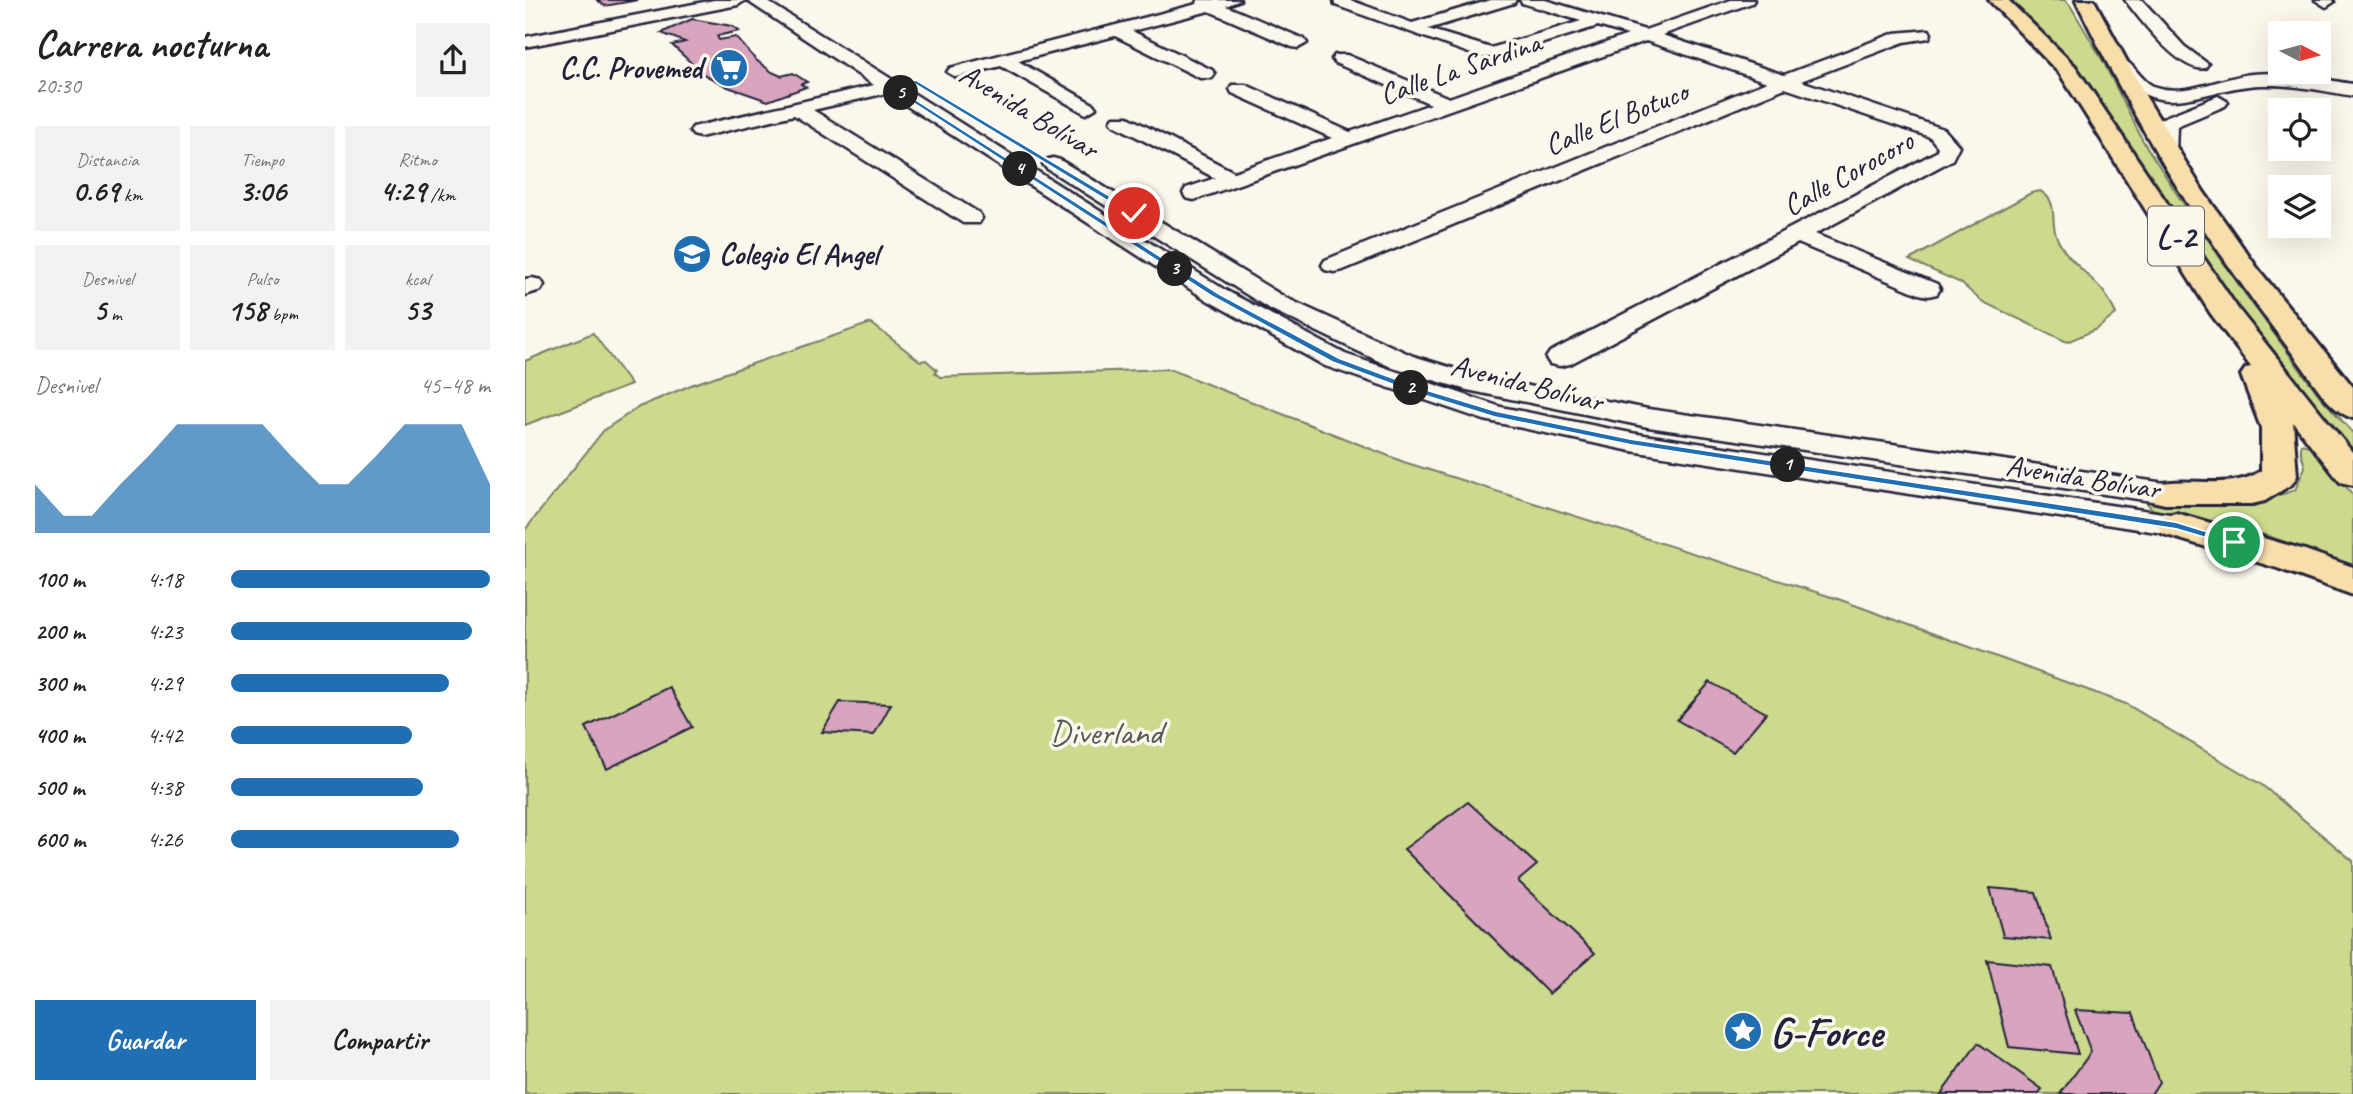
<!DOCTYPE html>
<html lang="es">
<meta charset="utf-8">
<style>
:root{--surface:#fff;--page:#f2f2f2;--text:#222;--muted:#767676;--accent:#1f6fb2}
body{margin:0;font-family:Caveat,sans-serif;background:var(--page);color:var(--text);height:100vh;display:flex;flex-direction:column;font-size:26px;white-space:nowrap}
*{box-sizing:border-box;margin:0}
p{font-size:23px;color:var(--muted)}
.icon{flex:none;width:38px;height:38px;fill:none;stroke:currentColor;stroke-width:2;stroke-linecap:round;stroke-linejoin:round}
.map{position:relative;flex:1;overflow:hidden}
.drawer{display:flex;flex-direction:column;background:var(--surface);width:525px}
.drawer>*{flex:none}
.needle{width:46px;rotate:96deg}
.fabs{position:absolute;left:1743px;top:21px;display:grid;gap:14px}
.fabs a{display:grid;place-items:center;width:63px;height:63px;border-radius:0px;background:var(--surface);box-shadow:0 7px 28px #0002;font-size:35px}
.pin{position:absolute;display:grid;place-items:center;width:60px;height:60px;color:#fff;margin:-30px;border:4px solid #fff;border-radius:50%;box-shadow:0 2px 7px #0007}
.km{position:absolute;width:35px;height:35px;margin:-18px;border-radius:50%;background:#222;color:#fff;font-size:19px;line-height:35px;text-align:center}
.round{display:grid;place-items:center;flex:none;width:74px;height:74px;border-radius:0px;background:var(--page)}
.overview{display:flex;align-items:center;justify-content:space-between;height:119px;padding:0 35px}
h1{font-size:38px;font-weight:800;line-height:52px}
.stats{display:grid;grid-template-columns:repeat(3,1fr);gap:10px;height:119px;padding:7px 35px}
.stats div{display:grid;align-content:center;border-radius:0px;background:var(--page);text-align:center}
.stats b{font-size:30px;font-weight:800}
.stats small{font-size:19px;font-weight:400}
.stats p{font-size:19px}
.chart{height:196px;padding:14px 35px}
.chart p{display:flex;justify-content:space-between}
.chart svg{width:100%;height:126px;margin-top:7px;fill:var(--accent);opacity:.7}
.cta{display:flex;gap:14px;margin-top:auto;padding:14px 35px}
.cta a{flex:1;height:80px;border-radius:0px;background:var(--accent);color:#fff;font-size:28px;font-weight:800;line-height:80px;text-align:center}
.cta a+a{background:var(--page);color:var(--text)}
ul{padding:0 35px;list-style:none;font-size:23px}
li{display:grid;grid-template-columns:112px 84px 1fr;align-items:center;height:52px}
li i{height:18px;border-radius:9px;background:var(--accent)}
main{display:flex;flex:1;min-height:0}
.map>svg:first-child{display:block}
</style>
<main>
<section class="drawer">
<div class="overview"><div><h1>Carrera nocturna</h1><p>20:30</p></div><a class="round"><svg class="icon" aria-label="share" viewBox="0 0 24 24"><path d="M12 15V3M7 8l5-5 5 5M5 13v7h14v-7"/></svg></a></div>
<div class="stats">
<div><p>Distancia</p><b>0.69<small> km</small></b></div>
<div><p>Tiempo</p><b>3:06</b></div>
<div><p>Ritmo</p><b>4:29<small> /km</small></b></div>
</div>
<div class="stats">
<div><p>Desnivel</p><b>5<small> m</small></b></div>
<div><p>Pulso</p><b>158<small> bpm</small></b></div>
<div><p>kcal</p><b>53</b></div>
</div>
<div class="chart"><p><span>Desnivel</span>45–48 m</p>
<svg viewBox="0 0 160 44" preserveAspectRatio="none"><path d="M0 44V27L10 38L20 38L30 27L40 17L50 6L60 6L70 6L80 6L90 17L100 27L110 27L120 17L130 6L140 6L150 6L160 27V44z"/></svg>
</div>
<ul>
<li><b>100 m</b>4:18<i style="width:100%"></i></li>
<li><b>200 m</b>4:23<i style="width:93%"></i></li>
<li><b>300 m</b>4:29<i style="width:84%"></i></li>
<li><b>400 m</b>4:42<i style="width:70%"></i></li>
<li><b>500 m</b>4:38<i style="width:74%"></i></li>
<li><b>600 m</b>4:26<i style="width:88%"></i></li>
</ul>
<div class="cta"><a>Guardar</a><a>Compartir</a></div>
</section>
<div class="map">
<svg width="1828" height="1094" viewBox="0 0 1828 1094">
<rect width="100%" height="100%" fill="#fbf7ec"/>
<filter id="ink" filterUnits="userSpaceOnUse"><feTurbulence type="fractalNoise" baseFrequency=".0143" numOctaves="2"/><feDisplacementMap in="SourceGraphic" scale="14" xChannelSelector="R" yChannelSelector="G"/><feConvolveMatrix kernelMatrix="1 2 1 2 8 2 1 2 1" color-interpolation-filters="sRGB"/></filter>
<g filter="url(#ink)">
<!-- green -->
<path fill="#ccda8e" stroke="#777e64" stroke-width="2" d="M1484,0H1540L1545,5L1578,61L1618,141L1654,197L1720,294L1794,395L1828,433V459L1776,394L1709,303L1556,73Z
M1515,191C1534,201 1525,218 1531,235C1539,258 1562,272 1577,290C1583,297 1587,306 1591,314L1572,329L1542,342L1456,301L1436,283L1384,260L1506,193Z
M346,323L395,361L401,360L412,370L410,373L415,377L644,369L879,462L1313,599L1601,704L1737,785L1828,861V1094H0V530L79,430L114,407L166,385Z
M68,333L106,385L0,425V361Z
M1776,444L1789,447L1828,495V569L1744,536L1627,509L1622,503L1626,499L1722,506L1770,490L1780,467L1776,453Z"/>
<!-- building -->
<path fill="#d8a4be" stroke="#22223b" stroke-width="2" d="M72,0H113L80,6Z
M167,19L207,26L214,31L192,36L194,40L211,37L231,60L247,72L256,76L268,73L282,82L276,84L281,87L243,101L203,87L178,74L147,45L160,42L136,33Z
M1185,682L1241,713L1208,752L1152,720Z
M144,687L167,727L82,769L61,727Z
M315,702L366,704L349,735L297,732Z
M943,802L1012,865L993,881L1070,953L1024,994L879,849Z
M1465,888L1511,892L1526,940L1478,936Z
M1462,960L1527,967L1553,1054L1484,1047Z
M1550,1010L1608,1013L1634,1082L1626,1094H1535L1566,1052Z
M1453,1043L1517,1089L1514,1094H1416Z"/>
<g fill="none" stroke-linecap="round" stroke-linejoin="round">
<defs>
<path id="minor" d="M189,0H221L213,5L0,47V37Z
M221,0H240L368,80H383L385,84L380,88L700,290L820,354L976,407L1106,433L1651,515L1663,518L1667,525L1663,532L1651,535L1106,451L959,420L800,366L682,300L362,93L288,110L454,213L457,218L454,223H438L269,115L175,137L168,135L165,131L168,127L349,85Z
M673,0H715L701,6L779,39L782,43L773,48L767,47L684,11L607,31L687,70L690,74L687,78H675L590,36L493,61L568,104L571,108L561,114L476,66L431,77L422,72L425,68L672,4Z
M809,0H825L887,23L966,0H991L989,3L903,29L966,48L1056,21L997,3L995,0H1020L1120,30L1206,0H1229L1227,3L1137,35L1259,75L1370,33L1404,30L1406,34L1404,38L1379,42L1276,81L1419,129L1434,146L1427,160L1290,234L1412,284L1415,289L1412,294L1403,296L1394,294L1273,243L1045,364L1035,366L1025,364L1021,358L1025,352L1376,171L1411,152L1413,147L1405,137L1260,88L818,270L809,272L800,270L797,265L800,260L1242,82L1121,41L669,200L661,198L658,193L661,188L690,178L589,125L586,121L589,117H603L709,172L807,138L707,93L705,89L707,85H721L825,132L906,104L810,63L807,59L810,55H822L924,98L1103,35L1073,26L973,57H955L810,5Z
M1600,0H1617L1659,46L1683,64L1680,68C1656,74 1614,18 1600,0Z
M1790,0H1808L1809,2L1801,7Z
M1594,58C1610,62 1615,82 1631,87C1661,97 1697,77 1727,74C1760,71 1795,79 1828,84V96C1798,91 1768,84 1737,85C1674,87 1633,129 1585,63Z
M1693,96L1703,102L1700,106L1652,126L1651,153L1648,157H1634C1628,149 1630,128 1635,119Z
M528,158L535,160L761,298L888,356L957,377L1123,409L1640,483L1651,486L1656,493L1651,500L1640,503L1123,427L942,390L868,368L743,308L521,168L518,164L521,160Z
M7,278L16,280L19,285L16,290L0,295V279Z"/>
<path id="major" d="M1464,0H1483L1550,66L1713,309L1828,453V485L1815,482L1768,422L1772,476L1767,484L1740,501L1727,504H1640L1627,501L1622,493L1627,485C1665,475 1703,492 1736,471V428L1716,375L1721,368L1726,367L1686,314L1535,74Z
M1551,0H1569L1621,97L1678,191L1733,269L1828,387V418C1804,412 1786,377 1771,358C1681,241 1614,132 1551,0Z
M1651,513L1780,550L1828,567V595L1752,568L1638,534L1632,525L1638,516Z"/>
</defs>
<!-- minor casing -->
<use href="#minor" stroke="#22223b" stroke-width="5"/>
<!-- major casing -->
<use href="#major" stroke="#22223b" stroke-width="6"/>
<!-- minor -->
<use href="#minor" fill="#fbf7ec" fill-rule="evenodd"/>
<!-- major -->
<use href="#major" fill="#f8deab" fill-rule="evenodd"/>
</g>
</g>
<!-- route -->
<path fill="#1f6fb2" stroke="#fff" stroke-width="2" d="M391,80L613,213L606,215L388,83L371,87L694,294L814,358L892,387L971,411L1106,439L1651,522L1715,542L1709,546L1651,529L1106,445L969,417L885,391L807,362L688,297L362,86Z"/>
<!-- icons -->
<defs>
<symbol id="supermarket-disc" viewBox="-11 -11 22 22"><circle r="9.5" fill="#1f6fb2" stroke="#fbf7ec"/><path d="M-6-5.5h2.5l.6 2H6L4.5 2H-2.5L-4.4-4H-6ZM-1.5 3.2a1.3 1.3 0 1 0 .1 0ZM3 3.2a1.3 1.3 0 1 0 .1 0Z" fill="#fff"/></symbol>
<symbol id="university-disc" viewBox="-11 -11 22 22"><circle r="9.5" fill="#1f6fb2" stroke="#fbf7ec"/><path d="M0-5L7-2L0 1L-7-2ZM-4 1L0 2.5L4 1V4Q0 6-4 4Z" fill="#fff"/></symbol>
<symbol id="sight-disc" viewBox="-11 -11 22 22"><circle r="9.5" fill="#1f6fb2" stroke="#fbf7ec"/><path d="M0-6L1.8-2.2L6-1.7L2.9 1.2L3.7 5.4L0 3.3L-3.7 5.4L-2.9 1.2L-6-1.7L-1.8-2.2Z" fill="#fff"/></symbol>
</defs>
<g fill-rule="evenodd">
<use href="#supermarket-disc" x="182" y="46" width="44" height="44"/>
<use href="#university-disc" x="145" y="232" width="44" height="44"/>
<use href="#sight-disc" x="1196" y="1009" width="44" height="44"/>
</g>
<g text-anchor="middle" stroke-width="7" stroke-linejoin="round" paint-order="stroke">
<!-- far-poi labels -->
<g font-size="30" font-weight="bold" fill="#22223b" stroke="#fbf7ec" text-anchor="end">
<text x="177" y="78">C.C. Provemed</text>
<text x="194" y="264" text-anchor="start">Colegio El Angel</text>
</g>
<!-- far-street labels -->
<g font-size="30" fill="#22223b" stroke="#fbf7ec">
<text transform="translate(935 68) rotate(-19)" y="10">Calle La Sardina</text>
<text transform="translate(504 111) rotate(31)" y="10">Avenida Bolívar</text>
<text transform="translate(1091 118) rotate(-22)" y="10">Calle El Botuco</text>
<text transform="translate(1323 173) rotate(-29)" y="10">Calle Corocoro</text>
<text transform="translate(1002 383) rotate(14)" y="10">Avenida Bolívar</text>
<text transform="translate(1558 477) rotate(9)" y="10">Avenida Bolívar</text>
</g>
<!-- shield labels -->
<rect fill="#fbf7ec" stroke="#636270" stroke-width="2" x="1623" y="206.5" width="56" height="59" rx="5"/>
<g font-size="33" font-weight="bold" fill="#22223b">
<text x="1651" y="248">L-2</text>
</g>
<!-- park labels -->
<g font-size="35" fill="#555954" stroke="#fbf7ec">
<text x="581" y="744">Diverland</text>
</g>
<!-- near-poi labels -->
<g font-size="42" font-weight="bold" fill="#22223b" stroke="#fbf7ec" text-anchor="start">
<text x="1245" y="1046">G-Force</text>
</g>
</g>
</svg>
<div class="fabs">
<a><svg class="needle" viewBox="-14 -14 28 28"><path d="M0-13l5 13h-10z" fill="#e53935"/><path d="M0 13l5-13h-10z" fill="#767676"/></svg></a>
<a><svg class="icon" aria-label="locate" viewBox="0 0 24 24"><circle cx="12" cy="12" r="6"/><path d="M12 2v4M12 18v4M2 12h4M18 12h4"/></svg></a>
<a><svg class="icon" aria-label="layers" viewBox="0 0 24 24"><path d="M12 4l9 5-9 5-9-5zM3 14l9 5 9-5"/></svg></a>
</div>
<div class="pin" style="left:1709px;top:542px;background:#1e9e55"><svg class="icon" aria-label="arrive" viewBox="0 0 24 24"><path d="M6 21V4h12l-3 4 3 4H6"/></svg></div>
<div class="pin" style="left:609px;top:213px;background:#d93025"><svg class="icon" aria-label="check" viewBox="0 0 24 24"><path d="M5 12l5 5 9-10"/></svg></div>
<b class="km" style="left:1263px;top:465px">1</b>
<b class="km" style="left:886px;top:388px">2</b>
<b class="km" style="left:650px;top:269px">3</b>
<b class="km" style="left:495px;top:169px">4</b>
<b class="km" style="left:376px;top:93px">5</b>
</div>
</main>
